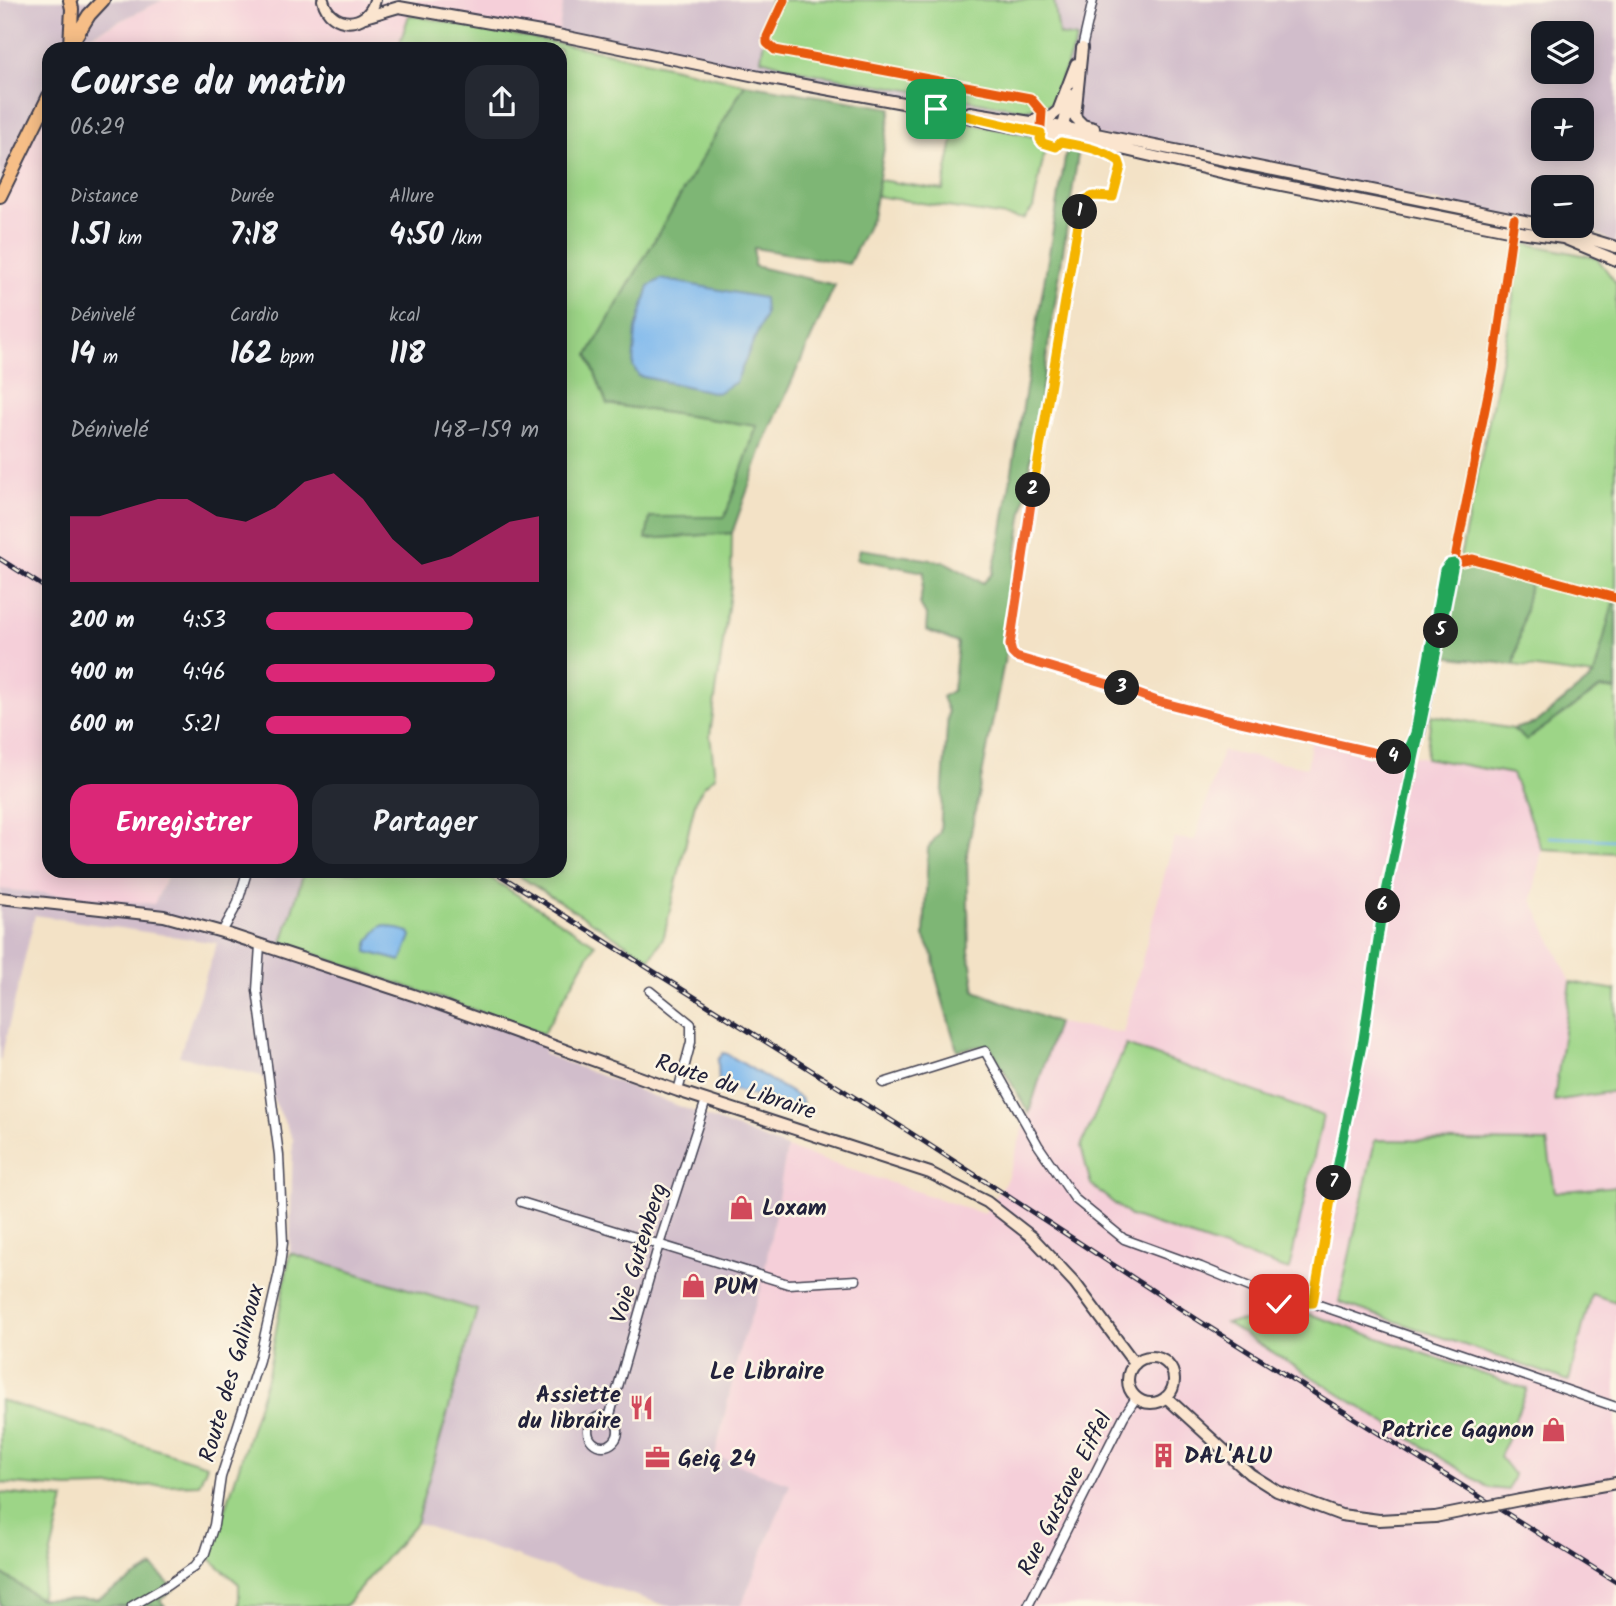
<!DOCTYPE html>
<html lang="fr">
<meta charset="utf-8">
<style>
:root{--surface:#171b24;--page:#242831;--text:#f1f3f6;--muted:#9ea1a6;--accent:#db2777}
body{margin:0;font-family:Kalam,sans-serif;background:var(--page);color:var(--text);height:100vh;display:flex;flex-direction:column;font-size:26px;white-space:nowrap}
*{box-sizing:border-box;margin:0}
p{font-size:23px;color:var(--muted)}
.icon{flex:none;width:38px;height:38px;fill:none;stroke:currentColor;stroke-width:2;stroke-linecap:round;stroke-linejoin:round}
.map{position:relative;flex:1;overflow:hidden}
.side{position:absolute;left:42px;top:42px;width:525px;height:836px;display:flex;flex-direction:column;background:var(--surface);border-radius:21px;box-shadow:0 4px 18px #0003}
.side>*{flex:none}
.fabs{position:absolute;left:1531px;top:21px;display:grid;gap:14px}
.fabs a{display:grid;place-items:center;width:63px;height:63px;border-radius:14px;background:var(--surface);box-shadow:0 4px 18px #0003;font-size:35px}
.pin{position:absolute;display:grid;place-items:center;width:60px;height:60px;color:#fff;margin:-30px;border-radius:14px;box-shadow:0 4px 10px #0006}
.km{position:absolute;width:35px;height:35px;margin:-18px;border-radius:50%;background:#222;color:#fff;font-size:19px;line-height:35px;text-align:center}
.round{display:grid;place-items:center;flex:none;width:74px;height:74px;border-radius:21px;background:var(--page)}
.overview{display:flex;align-items:center;justify-content:space-between;height:119px;padding:0 28px}
h1{font-size:38px;font-weight:700;line-height:52px}
.stats{display:grid;grid-template-columns:repeat(3,1fr);gap:10px;height:119px;padding:7px 28px}
.stats div{display:grid;align-content:center}
.stats b{font-size:30px;font-weight:700}
.stats small{font-size:19px;font-weight:400}
.stats p{font-size:19px}
.chart{height:196px;padding:14px 28px}
.chart p{display:flex;justify-content:space-between}
.chart svg{width:100%;height:126px;margin-top:7px;fill:var(--accent);opacity:.7}
.action{display:flex;gap:14px;margin-top:auto;padding:14px 28px}
.action a{flex:1;height:80px;border-radius:21px;background:var(--accent);color:#fff;font-size:28px;font-weight:700;line-height:80px;text-align:center}
.action a+a{background:var(--page);color:var(--text)}
ul{padding:0 28px;list-style:none;font-size:23px}
li{display:grid;grid-template-columns:112px 84px 1fr;align-items:center;height:52px}
li i{height:18px;border-radius:9px;background:var(--accent)}
.map>svg:first-child{display:block}
</style>
<div class="map">
<svg width="1616" height="1606" viewBox="0 0 1616 1606">
<rect width="100%" height="100%" fill="#fcf5e5"/>
<filter id="ink" filterUnits="userSpaceOnUse"><feTurbulence type="fractalNoise" baseFrequency=".0143" numOctaves="2"/><feDisplacementMap in="SourceGraphic" scale="14" xChannelSelector="R" yChannelSelector="G"/><feConvolveMatrix kernelMatrix="1 2 1 2 8 2 1 2 1" color-interpolation-filters="sRGB"/></filter>
<filter id="wash" filterUnits="userSpaceOnUse"><feTurbulence type="fractalNoise" baseFrequency=".00686" numOctaves="4" result="noise"/><feDisplacementMap in="SourceGraphic" scale="28" xChannelSelector="R" yChannelSelector="G"/><feGaussianBlur stdDeviation="1.57" result="paint"/><feColorMatrix in="noise" values="0 0 0 0 0 0 0 0 0 0 0 0 0 0 0 0 0 1.4 0 .05"/><feComposite in="paint" operator="in"/></filter>
<g filter="url(#wash)">
<rect width="100%" height="100%" fill="#f3e2c6"/>
<!-- built -->
<path fill="#f5cfd9" d="M163,0H564L558,35L410,10L398,49H68L70,46Z
M49,92V872H168L154,904L0,889V195Z
M1312,737L1512,774L1542,849L1532,900L1571,982L1554,1101L1616,1091V1186L1555,1192L1569,1381L1591,1293L1616,1302V1606H741L790,1484L715,1457L741,1344L761,1290L787,1148L984,1214L1007,1179L1057,1023L1123,1033L1174,838L1195,840L1222,751L1307,767Z"/>
<!-- industrial -->
<path fill="#d1bdcb" fill-rule="evenodd" d="M0,0H163L70,45L68,49H49V92L0,195Z
M564,0H1616V245L1593,231L1558,226H1582V187H1544L1543,223L1006,117L558,35ZM1544,33H1582V72H1544ZM1544,110H1582V149H1544Z
M169,872H304L282,943L543,1034L545,1054L787,1148L761,1290L741,1344L715,1456L790,1484L741,1606H667L416,1523L477,1310L290,1253L293,1139L262,1076L179,1056L217,943L35,915L0,1062V889L154,904Z"/>
<!-- green -->
<path fill="#9dd587" stroke="#607c61" stroke-width="2" d="M770,0H1054L1059,35L1077,38L1052,104L1025,110L811,73L761,59Z
M409,15L606,52L745,84L588,355L607,404L757,426L725,517L650,518L647,539L732,533L731,586L710,735L715,776L704,786L696,799L664,936L650,959L513,872H560V49H398Z
M957,121L1032,136L1040,147L1045,150L1033,208L1024,219L876,196L879,180L943,190Z
M1519,242L1597,258L1616,283V602L1613,604L1594,676L1514,665L1530,584L1476,566L1458,567L1511,315Z
M1601,688L1616,690V853L1542,849L1512,774L1426,758L1431,715L1513,729L1526,740Z
M304,872H481L595,944L543,1034L282,943Z
M1571,982L1616,990V1091L1554,1101Z
M1126,1045L1323,1116L1289,1270L1130,1216L1091,1185L1081,1146Z
M1375,1140L1547,1142L1555,1192L1616,1186V1302L1591,1294L1569,1381L1339,1302Z
M290,1253L477,1310L416,1523L345,1606H239V1584L210,1559L268,1374Z
M1309,1314L1527,1389L1500,1457L1514,1475L1508,1490L1489,1488L1226,1323Z
M0,1400L207,1465L199,1484L68,1488L0,1483Z
M0,1493L64,1499L40,1599L0,1572Z"/>
<!-- forest -->
<path fill="#7eb674" stroke="#506c58" stroke-width="2" d="M745,84L891,108L872,218L849,264L754,248V266L835,285L765,441L732,533L646,539L650,517H725L757,426L607,404L588,355Z
M1067,147L1079,148L1013,576L1006,652L967,853L969,951L975,991L1057,1023L1029,1113L989,1045L957,1050L936,977L934,958L924,936L928,848L940,832L948,712L942,697L953,690L958,643L926,630L927,617L920,605L924,572L857,559L860,549L945,562L983,583L992,574L1001,536Z
M1476,565L1530,584L1514,665L1442,656L1458,567Z
M1616,602V690L1600,688L1526,740L1513,729L1536,723L1594,676L1613,603Z
M153,1567L174,1589L160,1600L165,1606H0V1572L40,1599H98Z"/>
<!-- water -->
<path fill="#7bb7ed" stroke="#4e6c94" stroke-width="2" d="M661,279L764,298L765,315L736,382L717,393L639,376L633,366L636,329L649,286Z
M384,925L409,932L411,936L401,961L367,952C366,942 376,930 384,925Z
M723,1053L727,1054L800,1098L803,1103L796,1109L719,1085L718,1060Z"/>
<g fill="none" stroke-linecap="round" stroke-linejoin="round">
<!-- stream -->
<path stroke="#7bb7ed" stroke-width="2.5" d="M1549,837L1616,840"/>
</g>
</g>
<g filter="url(#ink)">
<g fill="none" stroke-linecap="round" stroke-linejoin="round">
<defs>
<path id="street" d="M1082,48L1093,0
M222,932L237,905L247,872
M650,991L691,1024V1042L678,1091
M883,1083L985,1051L1038,1145L1075,1199L1124,1239L1201,1267L1276,1298L1279,1304L1313,1303L1616,1407
M521,1202L788,1284L856,1280
M1313,1303L1339,1156L1363,1040L1386,885L1416,756L1493,369L1513,229
M588 1431a15 15 0 1 1 30 0a15 15 0 1 1-30 0Z
M609,1418L656,1254L706,1100
M132,1606L168,1585L195,1566L205,1553L214,1525L221,1477L259,1360L279,1272L283,1243L279,1155L257,990L260,945
M1028,1606L1124,1416L1136,1398"/>
<path id="secondary" d="M323,0C330,29 368,29 375,0
M365,17L399,7L558,35L760,77L936,109L987,122L1074,138L1246,178L1513,231L1563,238L1616,260
M1082,48L1075,117L1083,125L1094,128
M970,112L1062,127L1544,225
M1036,119H1048L1058,111L1076,64
M1061,134L1071,95
M1547,226L1616,247
M0,898L164,916L222,932L413,995L678,1091L930,1173L987,1202L1032,1237L1075,1283L1135,1364
M1128 1380a23 23 0 1 1 46 0a23 23 0 1 1-46 0Z
M1166,1397L1250,1474L1277,1491L1341,1515L1379,1520L1435,1517
M1520,1500L1616,1483"/>
<path id="primary" d="M70,0L72,9L70,45
M68,49L89,15L103,0
M0,196L49,96"/>
</defs>
<!-- street casing -->
<use href="#street" stroke="#413f50" stroke-width="11"/>
<!-- secondary casing -->
<use href="#secondary" stroke="#413f50" stroke-width="14"/>
<!-- primary casing -->
<use href="#primary" stroke="#413f50" stroke-width="16"/>
<!-- street -->
<use href="#street" stroke="#fff" stroke-width="8"/>
<!-- secondary -->
<use href="#secondary" stroke="#fbe5cf" stroke-width="10"/>
<!-- primary -->
<use href="#primary" stroke="#f6be87" stroke-width="12"/>
<defs>
<path id="rail" d="M0,559L49,590
M495,872L897,1124L1201,1322L1616,1582"/>
</defs>
<!-- rail casing -->
<use href="#rail" stroke="#22223b" stroke-width="5"/>
<!-- rail -->
<use href="#rail" stroke="#fcf5e5" stroke-width="2.5" stroke-dasharray="8" stroke-linecap="butt"/>
<defs>
<path id="secondary-bridge" d="M1435,1517L1520,1500"/>
</defs>
<!-- secondary-bridge casing -->
<use href="#secondary-bridge" stroke="#413f50" stroke-width="14" stroke-linecap="butt"/>
<!-- secondary-bridge -->
<use href="#secondary-bridge" stroke="#fbe5cf" stroke-width="10"/>
<defs>
<path id="cycleway" d="M784,0L767,37V43L775,50L1030,98L1042,112L1040,139L1043,143L1056,147L1061,142C1083,146 1101,149 1119,161L1121,167L1113,197C1101,196 1087,193 1081,206L1013,624C1012,635 1007,649 1016,657L1158,701L1391,758C1407,755 1410,747 1415,733L1444,570L1449,564L1473,559L1616,598
M1452,574L1493,369L1514,219
M1313,1303L1339,1156L1363,1040L1386,885L1420,739"/>
</defs>
<!-- cycleway casing -->
<use href="#cycleway" stroke="#fcf5e5" stroke-width="13"/>
<!-- cycleway -->
<use href="#cycleway" stroke="#e8590c" stroke-width="9"/>
</g>
</g>
<g fill="none" stroke-linecap="round" stroke-linejoin="round" filter="url(#ink)">
<defs>
<path id="split-1" d="M936,109L1041,133L1040,139L1043,143L1056,147L1061,142C1083,146 1101,149 1119,161L1121,167L1113,197L1093,196L1084,200L1080,212"/>
<path id="split-2" d="M1033,490L1080,212"/>
<path id="split-3" d="M1033,490L1010,645L1012,653L1016,657L1122,688"/>
<path id="split-4" d="M1122,688L1157,701L1223,718L1394,757"/>
<path id="split-5" d="M1394,757C1408,755 1411,744 1415,733L1444,570L1449,564L1454,563L1441,631"/>
<path id="split-6" d="M1383,906L1441,631"/>
<path id="split-7" d="M1334,1183L1363,1040L1383,906"/>
<path id="split-8" d="M1279,1304L1313,1303L1334,1183"/>
</defs>
<!-- split-1 casing -->
<use href="#split-1" stroke="#fff" stroke-width="14"/>
<!-- split-2 casing -->
<use href="#split-2" stroke="#fff" stroke-width="14"/>
<!-- split-3 casing -->
<use href="#split-3" stroke="#fff" stroke-width="14"/>
<!-- split-4 casing -->
<use href="#split-4" stroke="#fff" stroke-width="14"/>
<!-- split-5 casing -->
<use href="#split-5" stroke="#fff" stroke-width="14"/>
<!-- split-6 casing -->
<use href="#split-6" stroke="#fff" stroke-width="14"/>
<!-- split-7 casing -->
<use href="#split-7" stroke="#fff" stroke-width="14"/>
<!-- split-8 casing -->
<use href="#split-8" stroke="#fff" stroke-width="14"/>
<!-- split-1 -->
<use href="#split-1" stroke="#f5b400" stroke-width="9"/>
<!-- split-2 -->
<use href="#split-2" stroke="#f5b400" stroke-width="9"/>
<!-- split-3 -->
<use href="#split-3" stroke="#f0652b" stroke-width="9"/>
<!-- split-4 -->
<use href="#split-4" stroke="#f0652b" stroke-width="9"/>
<!-- split-5 -->
<use href="#split-5" stroke="#22a559" stroke-width="9"/>
<!-- split-6 -->
<use href="#split-6" stroke="#22a559" stroke-width="9"/>
<!-- split-7 -->
<use href="#split-7" stroke="#22a559" stroke-width="9"/>
<!-- split-8 -->
<use href="#split-8" stroke="#f5b400" stroke-width="9"/>
</g>
<!-- icons -->
<defs>
<symbol id="shop-bare" viewBox="-9 -9 18 18"><path d="M-5-2.5h2.3a2.7 3.5 0 0 1 5.4 0H5L5.5 6h-11ZM-1.5-2.5h3a1.5 2.3 0 0 0-3 0Z" fill="#d1495b" stroke="#fcf5e5" stroke-width="2.5" paint-order="stroke"/></symbol>
<symbol id="restaurant-bare" viewBox="-9 -9 18 18"><path d="M-5-6h1v4h1v-4h1v4h1v-4h1v5L-1.5 .5V6h-2V.5L-5-1ZM5-6V6H3V1.5H1.5Q1.5-4 5-6Z" fill="#d1495b" stroke="#fcf5e5" stroke-width="2.5" paint-order="stroke"/></symbol>
<symbol id="building-bare" viewBox="-9 -9 18 18"><path d="M-4-6H4V6H1V3H-1V6H-4ZM-2.5-4.3h1.7v1.8h-1.7ZM.8-4.3h1.7v1.8H.8ZM-2.5-1h1.7V.8h-1.7ZM.8-1h1.7V.8H.8Z" fill="#d1495b" stroke="#fcf5e5" stroke-width="2.5" paint-order="stroke"/></symbol>
<symbol id="office-bare" viewBox="-9 -9 18 18"><path d="M-6-3h4V-5.5h4V-3h4V5H-6ZM-1-4.5V-3h2v-1.5ZM-6 0V1H6V0Z" fill="#d1495b" stroke="#fcf5e5" stroke-width="2.5" paint-order="stroke"/></symbol>
</defs>
<g fill-rule="evenodd">
<use href="#shop-bare" x="724" y="1190" width="35" height="35"/>
<use href="#shop-bare" x="676" y="1268" width="35" height="35"/>
<use href="#restaurant-bare" x="624" y="1390" width="35" height="35"/>
<use href="#shop-bare" x="1536" y="1412" width="35" height="35"/>
<use href="#building-bare" x="1146" y="1438" width="35" height="35"/>
<use href="#office-bare" x="640" y="1440" width="35" height="35"/>
</g>
<g text-anchor="middle" stroke-width="5" stroke-linejoin="round" paint-order="stroke">
<!-- street labels -->
<g font-size="23" fill="#22223b" stroke="#fcf5e5">
<text transform="translate(736 1086) rotate(18)" y="8">Route du Libraire</text>
<text transform="translate(638 1253) rotate(-73)" y="8">Voie Gutenberg</text>
<text transform="translate(231 1373) rotate(-74)" y="8">Route des Galinoux</text>
<text transform="translate(1064 1493) rotate(-63)" y="8">Rue Gustave Eiffel</text>
</g>
<!-- poi labels -->
<g font-size="23" font-weight="bold" fill="#22223b" stroke="#fcf5e5" text-anchor="start">
<text x="762" y="1215">Loxam</text>
<text x="714" y="1294">PUM</text>
<text x="621" y="1402" text-anchor="end">Assiette<tspan x="621" dy="26">du libraire</tspan></text>
<text x="1534" y="1437" text-anchor="end">Patrice Gagnon</text>
<text x="1184" y="1463">DAL'ALU</text>
<text x="678" y="1466">Geiq 24</text>
</g>
<!-- neighbourhood labels -->
<g font-size="24" font-weight="bold" fill="#22223b" stroke="#fcf5e5">
<text x="767" y="1379">Le Libraire</text>
</g>
</g>
</svg>
<div class="fabs">
<a><svg class="icon" aria-label="layers" viewBox="0 0 24 24"><path d="M12 4l9 5-9 5-9-5zM3 14l9 5 9-5"/></svg></a>
<a>+</a>
<a>−</a>
</div>
<div class="pin" style="left:936px;top:109px;background:#1e9e55"><svg class="icon" aria-label="arrive" viewBox="0 0 24 24"><path d="M6 21V4h12l-3 4 3 4H6"/></svg></div>
<div class="pin" style="left:1279px;top:1304px;background:#d93025"><svg class="icon" aria-label="check" viewBox="0 0 24 24"><path d="M5 12l5 5 9-10"/></svg></div>
<b class="km" style="left:1080px;top:212px">1</b>
<b class="km" style="left:1033px;top:490px">2</b>
<b class="km" style="left:1122px;top:688px">3</b>
<b class="km" style="left:1394px;top:757px">4</b>
<b class="km" style="left:1441px;top:631px">5</b>
<b class="km" style="left:1383px;top:906px">6</b>
<b class="km" style="left:1334px;top:1183px">7</b>
<section class="side">
<div class="overview"><div><h1>Course du matin</h1><p>06:29</p></div><a class="round"><svg class="icon" aria-label="share" viewBox="0 0 24 24"><path d="M12 15V3M7 8l5-5 5 5M5 13v7h14v-7"/></svg></a></div>
<div class="stats">
<div><p>Distance</p><b>1.51<small> km</small></b></div>
<div><p>Durée</p><b>7:18</b></div>
<div><p>Allure</p><b>4:50<small> /km</small></b></div>
</div>
<div class="stats">
<div><p>Dénivelé</p><b>14<small> m</small></b></div>
<div><p>Cardio</p><b>162<small> bpm</small></b></div>
<div><p>kcal</p><b>118</b></div>
</div>
<div class="chart"><p><span>Dénivelé</span>148–159 m</p>
<svg viewBox="0 0 160 44" preserveAspectRatio="none"><path d="M0 44V21L10 21L20 18L30 15L40 15L50 21L60 23L70 18L80 9L90 6L100 15L110 29L120 38L130 35L140 29L150 23L160 21V44z"/></svg>
</div>
<ul>
<li><b>200 m</b>4:53<i style="width:76%"></i></li>
<li><b>400 m</b>4:46<i style="width:84%"></i></li>
<li><b>600 m</b>5:21<i style="width:53%"></i></li>
</ul>
<div class="action"><a>Enregistrer</a><a>Partager</a></div>
</section>
</div>
